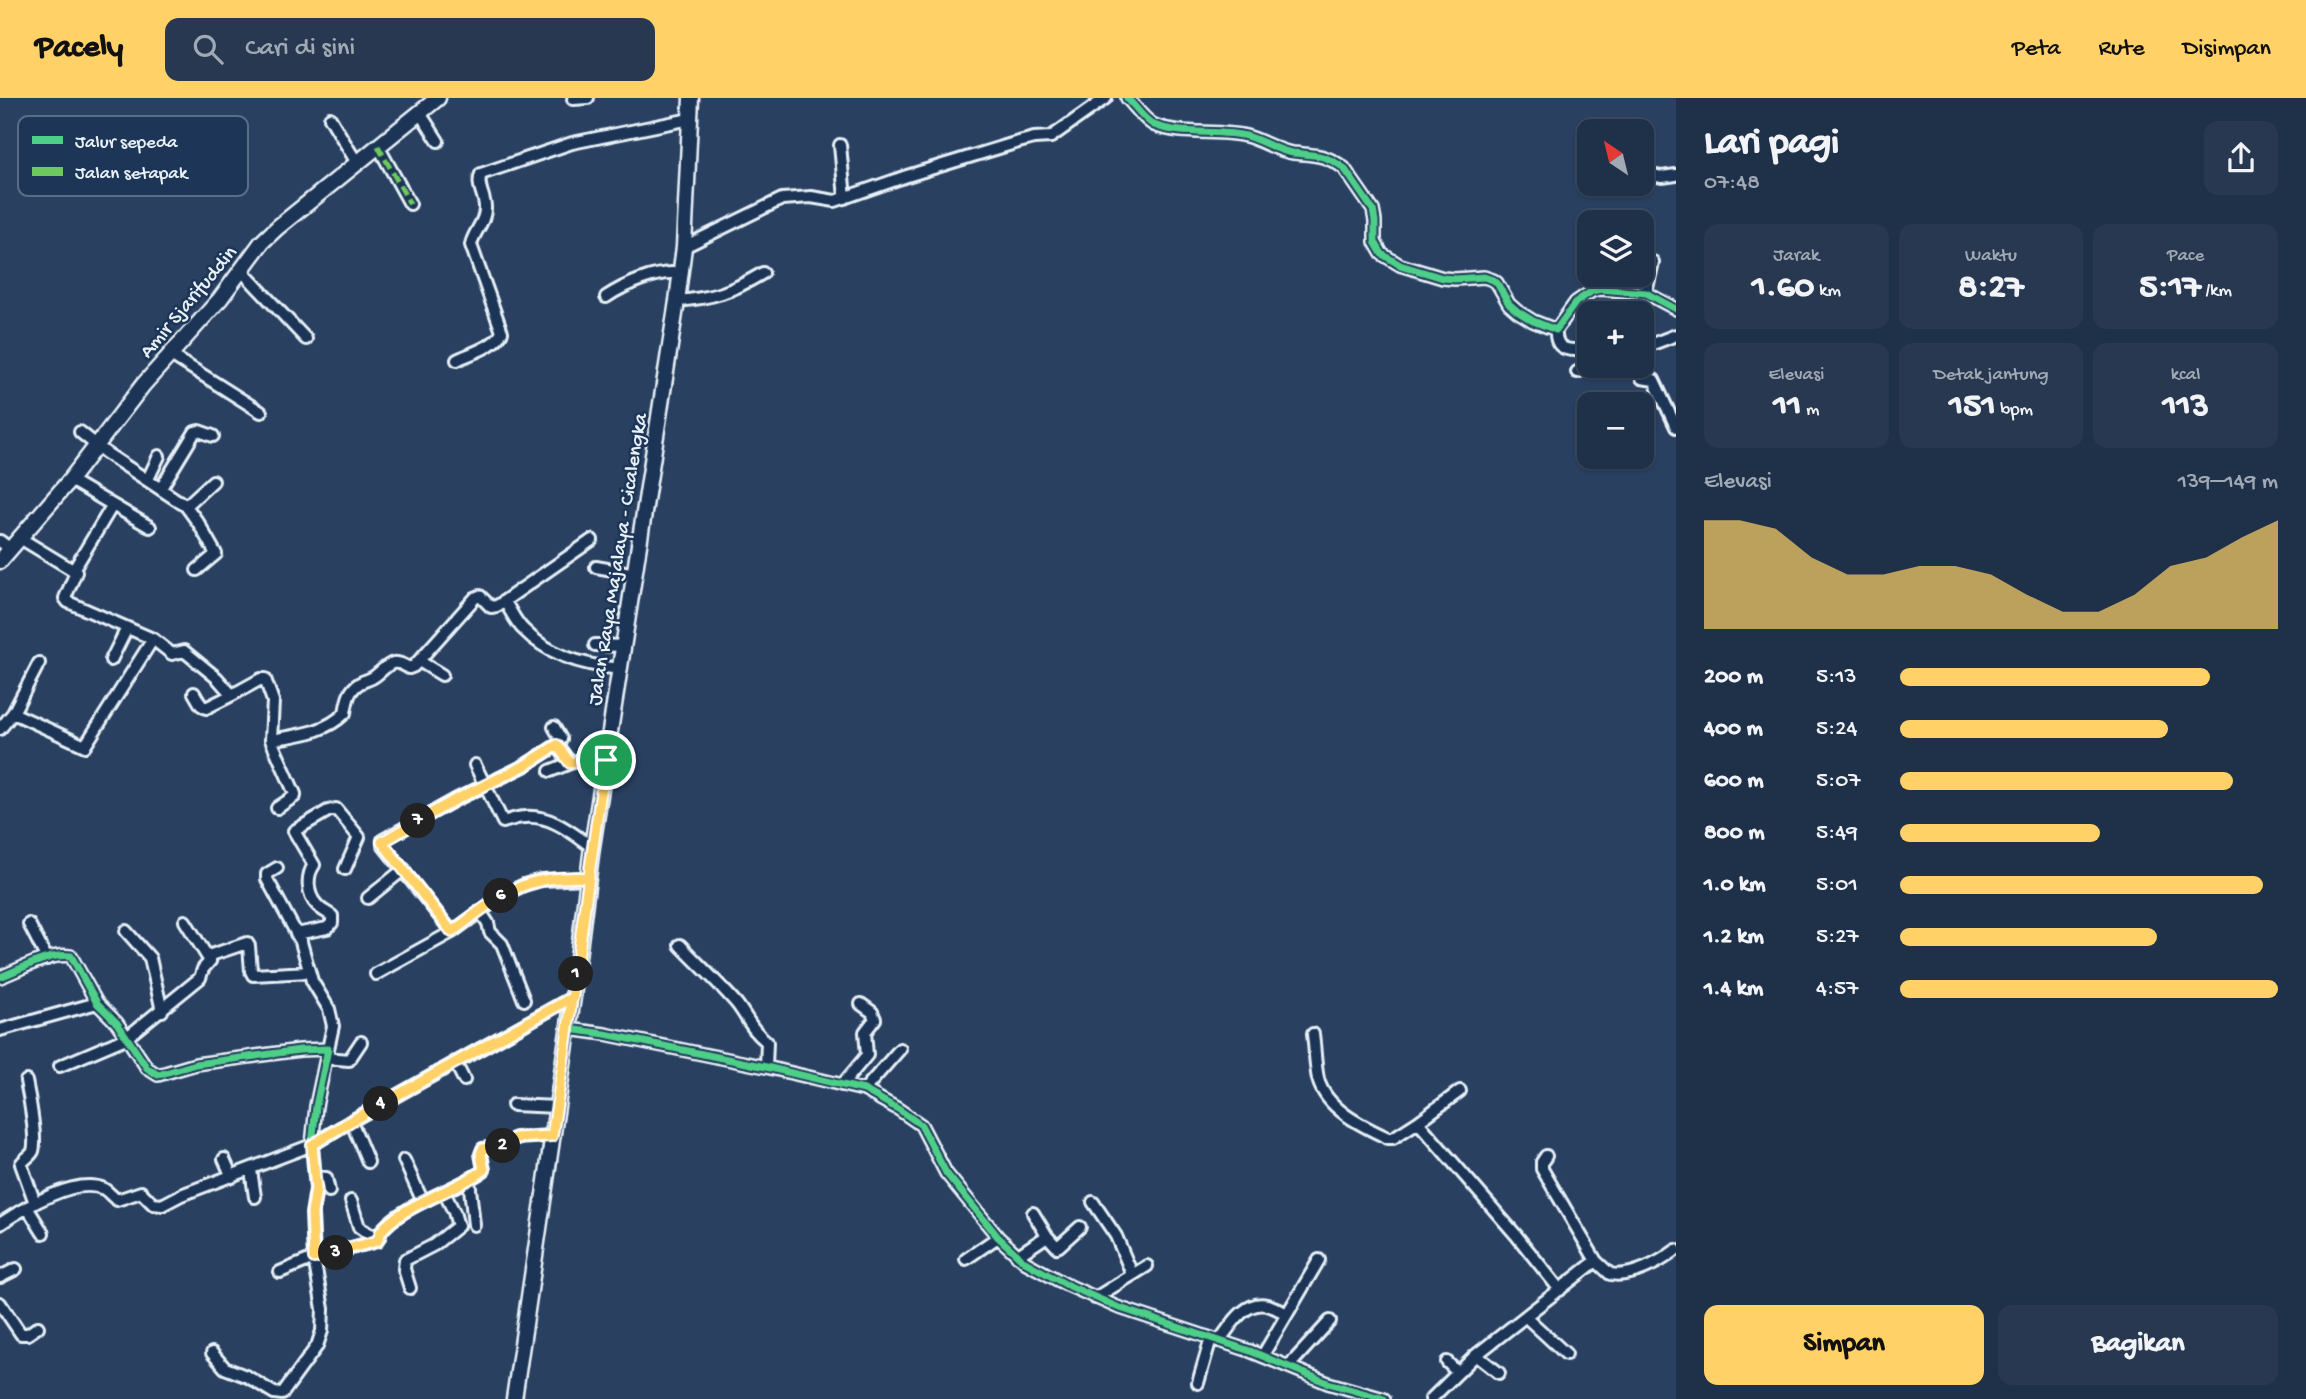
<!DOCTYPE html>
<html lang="id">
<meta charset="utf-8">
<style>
:root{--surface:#1f3049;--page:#273850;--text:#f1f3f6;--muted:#a1a9b4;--line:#3c4b61;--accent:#ffd166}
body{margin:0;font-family:"Gochi Hand",sans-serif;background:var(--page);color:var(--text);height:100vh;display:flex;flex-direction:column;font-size:26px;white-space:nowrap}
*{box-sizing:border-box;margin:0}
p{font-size:23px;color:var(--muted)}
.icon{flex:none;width:38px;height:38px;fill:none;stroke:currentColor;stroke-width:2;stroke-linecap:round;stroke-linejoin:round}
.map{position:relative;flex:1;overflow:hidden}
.panel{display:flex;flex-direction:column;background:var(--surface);width:630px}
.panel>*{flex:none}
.needle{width:46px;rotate:325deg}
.controls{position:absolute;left:1577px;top:21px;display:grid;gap:14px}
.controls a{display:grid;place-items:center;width:77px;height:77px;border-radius:14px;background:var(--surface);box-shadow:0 2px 5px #0004,0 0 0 2px var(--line);font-size:35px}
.pin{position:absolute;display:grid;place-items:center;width:60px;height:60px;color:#fff;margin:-30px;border:4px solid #fff;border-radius:50%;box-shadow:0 2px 7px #0007}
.km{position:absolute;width:35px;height:35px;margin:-18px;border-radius:50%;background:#222;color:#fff;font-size:19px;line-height:35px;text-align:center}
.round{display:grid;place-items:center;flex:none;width:74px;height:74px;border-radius:14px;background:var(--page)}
.overview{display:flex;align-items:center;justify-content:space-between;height:119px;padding:0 28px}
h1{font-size:38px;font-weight:700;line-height:52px}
.figures{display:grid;grid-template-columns:repeat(3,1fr);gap:10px;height:119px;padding:7px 28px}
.figures div{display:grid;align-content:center;border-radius:14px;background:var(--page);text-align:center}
.figures b{font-size:35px;font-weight:700}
.figures small{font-size:19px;font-weight:400}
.figures p{font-size:19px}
.chart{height:196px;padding:14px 28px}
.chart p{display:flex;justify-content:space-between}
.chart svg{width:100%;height:126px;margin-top:7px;fill:var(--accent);opacity:.7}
.cta{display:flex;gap:14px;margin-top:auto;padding:14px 28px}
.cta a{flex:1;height:80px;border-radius:14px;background:var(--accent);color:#111;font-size:28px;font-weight:700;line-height:80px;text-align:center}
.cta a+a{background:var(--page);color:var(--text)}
ul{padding:0 28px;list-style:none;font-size:23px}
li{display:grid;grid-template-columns:112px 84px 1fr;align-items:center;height:52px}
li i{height:18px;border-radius:9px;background:var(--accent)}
header{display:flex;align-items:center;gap:42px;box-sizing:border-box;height:98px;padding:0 35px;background:var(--accent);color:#111}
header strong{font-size:33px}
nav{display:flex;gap:38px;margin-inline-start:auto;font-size:24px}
.search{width:490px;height:63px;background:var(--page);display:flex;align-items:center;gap:18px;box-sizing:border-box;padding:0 24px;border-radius:14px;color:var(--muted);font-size:26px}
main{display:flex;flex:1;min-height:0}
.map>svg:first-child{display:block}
</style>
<header>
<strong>Pacely</strong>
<div class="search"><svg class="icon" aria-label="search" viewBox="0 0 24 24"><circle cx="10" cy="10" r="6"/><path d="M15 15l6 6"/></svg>Cari di sini</div>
<nav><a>Peta</a><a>Rute</a><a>Disimpan</a></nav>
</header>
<main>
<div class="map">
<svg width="1676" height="1301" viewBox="0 0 1676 1301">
<rect width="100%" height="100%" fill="#294061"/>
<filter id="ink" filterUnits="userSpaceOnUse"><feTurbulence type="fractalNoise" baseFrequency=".0143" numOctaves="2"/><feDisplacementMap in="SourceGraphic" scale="14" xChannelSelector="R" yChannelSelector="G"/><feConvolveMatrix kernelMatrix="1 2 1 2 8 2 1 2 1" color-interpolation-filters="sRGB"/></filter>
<g filter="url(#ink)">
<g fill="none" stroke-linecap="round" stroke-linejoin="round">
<defs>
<path id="minor" d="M1127,0C1135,8 1144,22 1154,27C1181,38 1219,31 1246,38C1262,42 1277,53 1293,55C1314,57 1325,56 1344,70L1373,112L1375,123V144L1382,156L1400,167L1443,180L1455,181L1484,179L1493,182L1497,185L1509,206L1517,213L1533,223L1556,232L1576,204L1592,193L1601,191L1646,195L1676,211
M573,1L588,0
M420,15L438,43
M330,20L357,65
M840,47L845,100
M378,48L410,106
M1647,76L1662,79L1676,77
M684,149L782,101L811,99L835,103L907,78L1015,45L1034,40L1051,39L1106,0
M241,172L306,241
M1646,195L1653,164
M606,199C624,187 659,171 681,176
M677,203C714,200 731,194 763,175
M1556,232C1555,246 1561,252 1575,252
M1642,250L1676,237
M171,257L261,314
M457,262C471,255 495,249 502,234L471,147C473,134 486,124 485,109C485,98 476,87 481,76L572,45L690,21
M1639,268L1642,280L1654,282L1676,329
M1577,274L1592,268
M80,334L106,355L186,408L199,426L216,456L197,472
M148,381L159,358
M70,382L150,429
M161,390L195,334L199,333L213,338
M186,408L213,383
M20,440L76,474L65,500L68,504L153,541L172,556L184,553L217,580L232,597L261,581H265L273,603L271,642L295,696V698L277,710
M0,443L10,451
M596,469L636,476
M73,473L112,408
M505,504C511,513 516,525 524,532C549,558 587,568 621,571
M595,547L624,548
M111,562L127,530
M419,563L442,577
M194,595L201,607L206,610L232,597
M13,615L85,648L153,541
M554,629L561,641L557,647
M0,631L13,615L39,565
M271,642C297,637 325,635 345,615C347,604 348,592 360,585C365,582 370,582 375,578C389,567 392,559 409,570L414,568L475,500L480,498L491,509L497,508L592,442
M475,667L503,724C510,722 518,719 525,719C552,717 572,735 592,749
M550,673L570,665
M277,770L267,776V781L301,844L312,883L329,911L333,928L328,951
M368,800L404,771
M480,813L488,825L490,834L502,846L524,902
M29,826L47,861
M126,833L150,860L162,913
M452,834L383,747V742L455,702L524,668L557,647L570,665L584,661L606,662
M296,836L327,830L332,825V818C327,814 321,812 317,807C307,797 306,778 314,767L294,733L328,713L336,711L359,739L345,771
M680,847C699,867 719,885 737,906C749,922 750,930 767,944L766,969
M208,858L247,845L249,848L251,873L253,877L309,874
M376,876L452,834L503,797L524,787L541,782L589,780
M0,879C20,872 49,854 71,858L97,905L117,925L147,970L158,977L196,966L300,952L328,951L316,1008L312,1047L351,1023L573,899
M569,931L605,936L766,969L864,992L898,1011L921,1027L946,1075L998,1139L1025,1164L1065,1186L1117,1209L1250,1253L1328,1285L1384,1301
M0,932L97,905
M1313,936C1315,951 1315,966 1318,981C1326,1011 1362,1028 1388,1040H1393L1418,1024L1516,1137L1560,1192
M326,960L349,962L361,944
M455,964L464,982
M60,968L126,940L200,880L203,871L210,863L185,823
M26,983C29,997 37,1041 33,1053C31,1058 24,1061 21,1066L35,1105
M842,987L867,957L865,934L875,921L872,914L861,906
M864,992L900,951
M513,1007L557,1009
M351,1023L368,1064
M1418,1024L1460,993
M1546,1058L1542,1064V1071L1596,1163
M224,1061L232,1079
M404,1062L423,1104
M251,1072L255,1099
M315,1079L326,1080L329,1093
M469,1081L474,1127
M351,1103L359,1129L369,1136L380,1138
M1093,1104L1116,1138L1132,1176
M27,1109L43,1135
M1033,1115L1047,1138
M0,1126C24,1110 75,1078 104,1091C109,1094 112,1099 117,1102L141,1094L153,1106L162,1107L181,1097L312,1047L316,1091L312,1116L314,1160L377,1143C379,1141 379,1137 381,1134C398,1108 459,1091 484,1072L481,1056L483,1051L506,1047L515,1040L552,1038
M1017,1158L1047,1138L1057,1149L1059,1148L1080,1129
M966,1161L998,1139
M0,1179L16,1171
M410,1190L404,1171L405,1162L434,1147L458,1128L454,1114L444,1094
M1095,1200L1147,1168
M0,1205L21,1236H28L38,1229
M1526,1219L1566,1256
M1220,1242C1231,1227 1245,1202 1267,1207C1273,1208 1281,1213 1287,1216
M212,1255L225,1270L248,1279L274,1295L282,1296L317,1248L322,1233L323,1211L314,1160L280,1174
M1263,1257L1319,1162
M1476,1257L1499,1275
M1447,1264L1457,1274
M1289,1268L1330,1223
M1198,1285L1211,1240
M1431,1301L1476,1257L1596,1163L1610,1176C1631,1180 1659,1165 1676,1152"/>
<path id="major" d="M0,463L70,382L143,287L220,201L262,144L278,129L438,0
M514,1301L573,899L592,749L677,203L684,149L691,0"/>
</defs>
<!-- minor casing -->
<use href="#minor" stroke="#e8f1f8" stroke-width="16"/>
<!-- major casing -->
<use href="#major" stroke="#e8f1f8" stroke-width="19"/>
<!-- minor -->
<use href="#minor" stroke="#1d3557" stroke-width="10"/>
<!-- major -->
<use href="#major" stroke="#1d3557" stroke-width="14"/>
<!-- quiet -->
<path stroke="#6dc95d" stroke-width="5" stroke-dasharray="10 5" stroke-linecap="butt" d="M378,48L410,106"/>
<defs>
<path id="cycleway" d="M1127,0C1135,8 1144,22 1154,27C1181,38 1219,31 1246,38C1262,42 1277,53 1293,55C1314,57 1325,56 1344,70L1373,112L1375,123V144L1382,156L1400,167L1443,180L1455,181L1484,179L1493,182L1497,185L1509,206L1517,213L1533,223L1556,232L1576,204L1592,193L1601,191L1646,195L1676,211
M0,879C20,872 49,854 71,858L97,905L117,925L147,970L158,977L196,966L300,952L328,951L316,1008L312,1047L351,1023L573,899
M569,931L605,936L766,969L864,992L898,1011L921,1027L946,1075L998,1139L1025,1164L1065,1186L1117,1209L1250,1253L1328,1285L1384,1301"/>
</defs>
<!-- cycleway casing -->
<use href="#cycleway" stroke="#1d3557" stroke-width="11"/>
<!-- cycleway -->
<use href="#cycleway" stroke="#4dcf88" stroke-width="7"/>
</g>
</g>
<g fill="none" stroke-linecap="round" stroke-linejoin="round" filter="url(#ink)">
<defs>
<path id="route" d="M606,662C586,787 572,913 552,1038L515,1040L508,1047L483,1051L481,1056L484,1072C459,1091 397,1109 381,1134C379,1137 379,1141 377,1143L314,1160L312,1115L316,1091L312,1047L351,1023L573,899L589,779C572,780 555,779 539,783C505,790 479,814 452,834L382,744L455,702L524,668L557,647L570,665L584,661L606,662"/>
</defs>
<!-- route casing -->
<use href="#route" stroke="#fff" stroke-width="14"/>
<!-- route -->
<use href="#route" stroke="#ffd166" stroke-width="9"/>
</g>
<g text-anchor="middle" stroke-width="5" stroke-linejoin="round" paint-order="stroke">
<!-- street labels -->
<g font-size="21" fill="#e8f1f8" stroke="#1d3557">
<text transform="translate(187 203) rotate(-50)" y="7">Amir Sjarifuddin</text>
<text transform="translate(616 461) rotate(-81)" y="7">Jalan Raya Majalaya - Cicalengka</text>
</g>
</g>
<!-- legend -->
<rect x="18" y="18" width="230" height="80" rx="10" fill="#1d3557" stroke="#5a6d87" stroke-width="2"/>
<rect x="32" y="38" width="31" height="8" fill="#4dcf88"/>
<rect x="32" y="69" width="31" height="9" fill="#6dc95d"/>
<g font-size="19" fill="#e8f1f8">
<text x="75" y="49">Jalur sepeda</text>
<text x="75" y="80">Jalan setapak</text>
</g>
</svg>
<div class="controls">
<a><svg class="needle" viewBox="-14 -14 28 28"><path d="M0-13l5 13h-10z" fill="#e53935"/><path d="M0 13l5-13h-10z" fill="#a1a9b4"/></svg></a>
<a><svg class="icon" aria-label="layers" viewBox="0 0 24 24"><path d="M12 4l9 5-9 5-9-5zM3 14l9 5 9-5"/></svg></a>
<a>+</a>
<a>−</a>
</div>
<div class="pin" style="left:606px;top:662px;background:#1e9e55"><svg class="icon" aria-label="arrive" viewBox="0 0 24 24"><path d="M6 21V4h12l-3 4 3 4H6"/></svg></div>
<b class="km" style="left:576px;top:876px">1</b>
<b class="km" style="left:503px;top:1048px">2</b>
<b class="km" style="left:336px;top:1155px">3</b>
<b class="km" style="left:381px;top:1006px">4</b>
<b class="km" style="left:501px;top:798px">6</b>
<b class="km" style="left:418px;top:723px">7</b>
</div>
<section class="panel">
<div class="overview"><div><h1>Lari pagi</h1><p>07:48</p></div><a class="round"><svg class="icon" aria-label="share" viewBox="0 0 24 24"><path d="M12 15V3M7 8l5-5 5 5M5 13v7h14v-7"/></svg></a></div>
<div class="figures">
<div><p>Jarak</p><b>1.60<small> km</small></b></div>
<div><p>Waktu</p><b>8:27</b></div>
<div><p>Pace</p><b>5:17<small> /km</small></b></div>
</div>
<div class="figures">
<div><p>Elevasi</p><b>11<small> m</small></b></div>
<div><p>Detak jantung</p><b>151<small> bpm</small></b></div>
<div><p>kcal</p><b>113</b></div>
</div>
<div class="chart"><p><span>Elevasi</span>139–149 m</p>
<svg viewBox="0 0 160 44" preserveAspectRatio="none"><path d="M0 44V6L10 6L20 9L30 19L40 25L50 25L60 22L70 22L80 25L90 32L100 38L110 38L120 32L130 22L140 19L150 12L160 6V44z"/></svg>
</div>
<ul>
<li><b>200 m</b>5:13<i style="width:82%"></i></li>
<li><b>400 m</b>5:24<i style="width:71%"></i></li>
<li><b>600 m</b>5:07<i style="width:88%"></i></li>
<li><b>800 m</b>5:49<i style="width:53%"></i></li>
<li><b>1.0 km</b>5:01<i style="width:96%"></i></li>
<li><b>1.2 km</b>5:27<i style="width:68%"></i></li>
<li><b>1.4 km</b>4:57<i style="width:100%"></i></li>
</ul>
<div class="cta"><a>Simpan</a><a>Bagikan</a></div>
</section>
</main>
